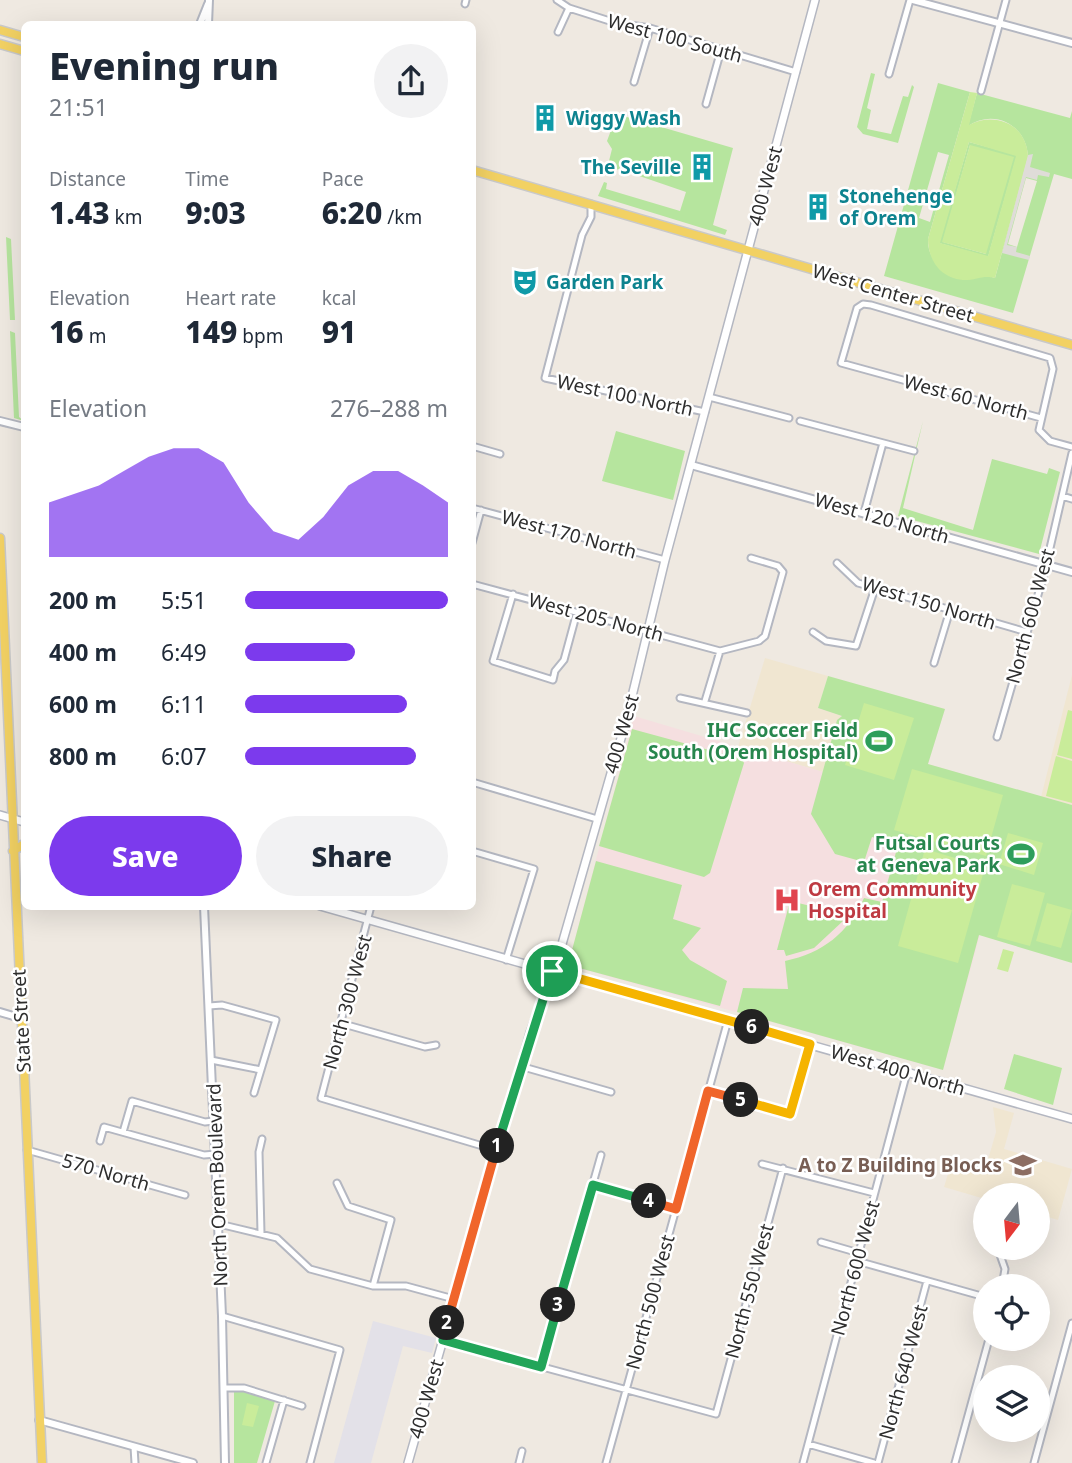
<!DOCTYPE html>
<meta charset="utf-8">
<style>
:root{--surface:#fff;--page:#f2f2f3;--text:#1f2937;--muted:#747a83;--accent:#7c3aed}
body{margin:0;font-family:"Noto Sans",sans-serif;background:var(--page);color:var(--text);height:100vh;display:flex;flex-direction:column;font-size:26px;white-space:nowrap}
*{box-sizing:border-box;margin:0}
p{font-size:23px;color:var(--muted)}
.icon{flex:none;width:38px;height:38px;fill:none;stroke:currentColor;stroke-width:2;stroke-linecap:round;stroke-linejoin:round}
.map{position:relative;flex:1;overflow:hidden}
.side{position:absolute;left:21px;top:21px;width:455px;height:889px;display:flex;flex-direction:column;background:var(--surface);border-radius:10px;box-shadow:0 7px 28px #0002}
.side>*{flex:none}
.needle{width:46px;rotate:196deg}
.tools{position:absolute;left:973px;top:1183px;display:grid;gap:14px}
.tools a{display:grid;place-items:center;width:77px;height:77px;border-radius:50%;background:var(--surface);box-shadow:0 7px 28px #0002;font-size:35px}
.pin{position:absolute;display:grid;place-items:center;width:60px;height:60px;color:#fff;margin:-30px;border:4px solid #fff;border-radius:50%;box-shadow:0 2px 7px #0007}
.km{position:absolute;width:35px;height:35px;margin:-18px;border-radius:50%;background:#222;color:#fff;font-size:19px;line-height:35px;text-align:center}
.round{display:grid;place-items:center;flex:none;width:74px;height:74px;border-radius:37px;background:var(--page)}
.overview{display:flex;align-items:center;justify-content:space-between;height:119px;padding:0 28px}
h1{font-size:38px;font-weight:800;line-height:52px}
.metrics{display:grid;grid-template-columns:repeat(3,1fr);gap:10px;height:119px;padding:7px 28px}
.metrics div{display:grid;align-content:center}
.metrics b{font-size:30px;font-weight:800}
.metrics small{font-size:19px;font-weight:400}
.metrics p{font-size:19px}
.chart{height:196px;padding:14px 28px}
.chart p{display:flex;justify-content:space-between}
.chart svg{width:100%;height:126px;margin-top:7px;fill:var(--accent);opacity:.7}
.button{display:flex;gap:14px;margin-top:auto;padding:14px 28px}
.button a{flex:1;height:80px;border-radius:42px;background:var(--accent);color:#fff;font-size:28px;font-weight:800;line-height:80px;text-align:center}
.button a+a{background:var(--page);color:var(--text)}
ul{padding:0 28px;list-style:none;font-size:23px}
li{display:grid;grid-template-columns:112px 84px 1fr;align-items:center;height:52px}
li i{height:18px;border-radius:9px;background:var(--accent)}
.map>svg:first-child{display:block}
</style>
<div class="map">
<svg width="1072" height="1463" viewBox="0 0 1072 1463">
<rect width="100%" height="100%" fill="#efe9e1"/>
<!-- industrial -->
<path fill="#e3e1e8" d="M373,1321L436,1338L432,1353L403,1346L371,1463H334Z"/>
<!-- education -->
<path fill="#f0e6d1" d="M765,658L828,676L818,708L843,716L837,720L823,772L738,747Z
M1072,675V805L1041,797Z
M993,1107L1014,1113L1004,1149L1072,1169L1058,1220L1038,1214V1195H985V1199L944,1187L952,1161L985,1170L996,1132Z"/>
<!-- medical -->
<path fill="#f5dfe0" d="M846,682L945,709L928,764L1019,791L943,1070L568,965L634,716L823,772L837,720L842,716L818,708Z"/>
<!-- green -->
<path fill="#b6e59e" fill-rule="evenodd" d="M871,73L875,74L867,108L871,110L867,129L891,134L903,96L908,97L912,85L914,87L898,143L863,134L857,127Z
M938,83L970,92L928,239C928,251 931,256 938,265C960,292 971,269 995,278L1028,157C1027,126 995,108 968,126L977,93L1070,118L1072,111V179L1054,174L1013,313L884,276ZM938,152L949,155L930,222L919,218ZM1026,178L1037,181L1017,247L1008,244Z
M617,114L733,148L713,225L727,230L725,235L598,196L604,182L607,183L606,189L680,211L686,192L619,169L606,173L612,149L607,141Z
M969,142L1017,155L988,257L939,243ZM970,145L986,254L943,242Z
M6,237L11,239L15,320H10Z
M10,331L15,333L19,417L24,421L14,418Z
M923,421L903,508L973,530L992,459L1047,474L1049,468L1060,472L1039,554L898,516Z
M616,431L685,451L673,500L602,481Z
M828,676L945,709L928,764L1072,805V963L979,935L943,1070L737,1012L743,988L788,989L785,961C823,953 848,933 864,898L882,902L898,845L872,837L864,862L835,854L811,814L837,720L842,716L818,708Z
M632,729L742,759L744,763L710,873L704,877L599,846Z
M596,861L682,885L673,919L701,928L682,950L690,960L727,981L720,1006L568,965Z
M790,901L831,911L829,917L843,921L814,948L786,956L784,950H777Z
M1014,1054L1062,1068L1053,1105L1004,1089Z
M234,1392H246L275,1401L257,1463H234Z"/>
<!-- pitch -->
<path fill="#c9ec9a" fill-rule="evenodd" d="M970,92L977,93L969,125C996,111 1027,125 1028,157L995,278C983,275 979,279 968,280C943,281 928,262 928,239ZM969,142L1016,156L988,256L940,243Z
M970,145L1014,157L986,254L942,242Z
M864,703L914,718L894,780L845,765Z
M1068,710L1072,711V759L1057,755Z
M1056,756L1072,761V803L1046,796Z
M912,769L1003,795L986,856L894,830Z
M1008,833L1043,843L1034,875L999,864Z
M925,849L985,867L958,963L898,946Z
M1012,884L1045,893L1030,946L997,937Z
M1047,903L1072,910L1061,948L1036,941Z
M1003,949L1014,952L1008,972L997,969Z
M247,1403L259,1406L253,1427L242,1425Z"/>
<!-- plaza -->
<path fill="#dfdcd8" d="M1033,154L1030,167L1050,173L1049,177L1038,175L1037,180L1026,177L1007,245L1017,247L1016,252L1030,256L1029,260L1002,253L1028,155Z"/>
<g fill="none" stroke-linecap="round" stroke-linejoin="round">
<defs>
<path id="minor" d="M557,0L569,8L616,23L650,28L796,72
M465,4L466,0
M558,32L569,8
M889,74L910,0
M634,82L650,28
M981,91L1006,0
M706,104L721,50
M591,204V217L582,235L545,378L705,412
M709,397L789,418
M1041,418L841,363L857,308L863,304L871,305L1050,358L1053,369L1039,430L1050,441L1072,447
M800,421L914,451
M472,446L500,454
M1062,496L1072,499
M472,508L665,560
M864,513L883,443
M472,543L481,510
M837,563L858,583L1027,632
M472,584L720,651L759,641L765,636L783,572L778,566L751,558
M513,594L493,661L553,680L555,671L564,660L577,612
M813,632L826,641L856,646L875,588
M934,663L950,610
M680,698L747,713
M705,701L720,651
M997,737L1044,574L1072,453
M472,782L597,819
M472,851L534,869L506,960
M371,906L321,1098L496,1150
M209,1006L222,1005L276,1020L254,1093
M340,1023L425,1047L436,1045
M211,1060L261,1070
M520,1066L611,1092
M708,1091L790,1114L810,1044
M123,1132L132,1101L205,1122L213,1121
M100,1141L104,1127L204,1155L216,1154
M27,1150L185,1195
M762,1164L874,1193
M337,1183L348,1206L391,1220L373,1286
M593,1185L676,1209
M219,1224L277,1238L310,1269L373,1286H406L454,1299
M261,1233L259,1152L262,1139
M821,1242L859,1253
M998,1249L1005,1269L1002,1286
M857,1261L985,1297
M222,1316L340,1350L310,1463
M443,1340L716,1414L783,1168
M541,1367L601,1155
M225,1388H244L302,1406
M808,1444L874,1463
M134,1447L135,1463
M266,1463L284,1400
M519,1463L522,1451
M606,1463L728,1020
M803,1463L907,1072
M878,1463L927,1281
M955,1463L989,1339
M1034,1463L1072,1323"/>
<path id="tertiary" d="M913,0L1072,43
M200,24L208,4
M208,24L209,0
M0,421L24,427
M691,465L1072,572
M204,906L222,1316L225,1463
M0,1012L20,1018
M39,1420L193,1463"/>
<path id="secondary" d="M0,815L24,822
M320,906L1072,1119
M408,1463L530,1033L558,958L626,721L665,560L815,0"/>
<path id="primary" d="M0,30L24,37
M0,44L24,51
M472,170L1072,345
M0,538L42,1463
M13,851L24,844"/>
</defs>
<!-- minor casing -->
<use href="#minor" stroke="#b4b7c1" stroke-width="9"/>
<!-- tertiary casing -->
<use href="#tertiary" stroke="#b4b7c1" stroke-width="10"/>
<!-- secondary casing -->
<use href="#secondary" stroke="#b4b7c1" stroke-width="10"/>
<!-- primary casing -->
<use href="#primary" stroke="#c9c9c9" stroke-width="11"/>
<!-- minor -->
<use href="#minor" stroke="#fff" stroke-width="5"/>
<!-- tertiary -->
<use href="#tertiary" stroke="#fff" stroke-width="6"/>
<!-- secondary -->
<use href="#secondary" stroke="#fff" stroke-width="7"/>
<!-- primary -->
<use href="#primary" stroke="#f2d163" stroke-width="8"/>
</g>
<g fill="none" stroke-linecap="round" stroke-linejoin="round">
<defs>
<path id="split-1" d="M497,1146L552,971"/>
<path id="split-2" d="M447,1323L497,1146"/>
<path id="split-3" d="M447,1323L443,1340L541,1367L558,1305"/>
<path id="split-4" d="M558,1305L593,1185L649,1201"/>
<path id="split-5" d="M649,1201L676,1209L708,1091L741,1100"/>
<path id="split-6" d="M741,1100L790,1114L810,1044L752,1027"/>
<path id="split-7" d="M552,971L752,1027"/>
</defs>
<!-- split-1 casing -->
<use href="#split-1" stroke="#fff" stroke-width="14"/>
<!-- split-2 casing -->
<use href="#split-2" stroke="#fff" stroke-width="14"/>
<!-- split-3 casing -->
<use href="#split-3" stroke="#fff" stroke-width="14"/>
<!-- split-4 casing -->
<use href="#split-4" stroke="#fff" stroke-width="14"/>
<!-- split-5 casing -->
<use href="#split-5" stroke="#fff" stroke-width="14"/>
<!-- split-6 casing -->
<use href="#split-6" stroke="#fff" stroke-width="14"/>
<!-- split-7 casing -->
<use href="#split-7" stroke="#fff" stroke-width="14"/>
<!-- split-1 -->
<use href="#split-1" stroke="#22a559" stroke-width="9"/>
<!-- split-2 -->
<use href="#split-2" stroke="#f0652b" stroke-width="9"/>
<!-- split-3 -->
<use href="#split-3" stroke="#22a559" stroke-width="9"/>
<!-- split-4 -->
<use href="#split-4" stroke="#22a559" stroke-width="9"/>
<!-- split-5 -->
<use href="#split-5" stroke="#f0652b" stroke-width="9"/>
<!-- split-6 -->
<use href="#split-6" stroke="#f5b400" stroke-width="9"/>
<!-- split-7 -->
<use href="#split-7" stroke="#f5b400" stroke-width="9"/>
</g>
<!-- icons -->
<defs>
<symbol id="building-bare" viewBox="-9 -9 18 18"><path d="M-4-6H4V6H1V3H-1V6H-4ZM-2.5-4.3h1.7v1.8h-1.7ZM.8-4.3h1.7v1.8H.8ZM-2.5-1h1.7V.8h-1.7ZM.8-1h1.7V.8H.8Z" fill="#0f9aa8" stroke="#fff" stroke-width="2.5" paint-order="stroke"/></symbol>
<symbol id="theatre-bare" viewBox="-9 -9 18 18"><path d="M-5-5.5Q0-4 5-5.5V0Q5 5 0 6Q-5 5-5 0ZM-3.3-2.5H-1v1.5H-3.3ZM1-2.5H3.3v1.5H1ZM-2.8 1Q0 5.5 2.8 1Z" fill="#0f9aa8" stroke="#fff" stroke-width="2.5" paint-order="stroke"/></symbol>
<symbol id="stadium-bare" viewBox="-9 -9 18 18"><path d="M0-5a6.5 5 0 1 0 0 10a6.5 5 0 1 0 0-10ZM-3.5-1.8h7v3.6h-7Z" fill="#2e9e5b" stroke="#fff" stroke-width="2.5" paint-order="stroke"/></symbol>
<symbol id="hospital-bare" viewBox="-9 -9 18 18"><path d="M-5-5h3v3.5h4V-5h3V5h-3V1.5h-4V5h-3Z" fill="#e0444e" stroke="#fff" stroke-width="2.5" paint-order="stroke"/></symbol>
<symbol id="school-bare" viewBox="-9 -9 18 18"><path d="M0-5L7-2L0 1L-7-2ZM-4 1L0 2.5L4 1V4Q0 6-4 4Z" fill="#8d6e63" stroke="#fff" stroke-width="2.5" paint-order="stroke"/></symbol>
</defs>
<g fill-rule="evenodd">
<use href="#building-bare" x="526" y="99" width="38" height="38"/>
<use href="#building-bare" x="683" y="148" width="38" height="38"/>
<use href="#building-bare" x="799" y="188" width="38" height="38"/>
<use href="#theatre-bare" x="506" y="263" width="38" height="38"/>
<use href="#stadium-bare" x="860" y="722" width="38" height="38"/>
<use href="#stadium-bare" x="1002" y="835" width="38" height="38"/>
<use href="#hospital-bare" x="768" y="881" width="38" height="38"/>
<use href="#school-bare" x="1004" y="1146" width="38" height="38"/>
</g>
<g text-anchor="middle" stroke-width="5" stroke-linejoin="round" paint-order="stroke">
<!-- street labels -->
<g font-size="19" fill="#2e2e2e" stroke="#fff">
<text transform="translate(675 38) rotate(15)" y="7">West 100 South</text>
<text transform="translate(765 186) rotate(-75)" y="7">400 West</text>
<text transform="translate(893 293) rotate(16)" y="7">West Center Street</text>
<text transform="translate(625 395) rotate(12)" y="7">West 100 North</text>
<text transform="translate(966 397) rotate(15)" y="7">West 60 North</text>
<text transform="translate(882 518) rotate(16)" y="7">West 120 North</text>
<text transform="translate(569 534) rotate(15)" y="7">West 170 North</text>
<text transform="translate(929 603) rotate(17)" y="7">West 150 North</text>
<text transform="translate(1030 616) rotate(-75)" y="7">North 600 West</text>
<text transform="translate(596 617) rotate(15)" y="7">West 205 North</text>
<text transform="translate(621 734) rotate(-74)" y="7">400 West</text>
<text transform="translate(347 1002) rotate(-75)" y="7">North 300 West</text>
<text transform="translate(21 1021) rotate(-93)" y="7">State Street</text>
<text transform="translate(898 1070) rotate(16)" y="7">West 400 North</text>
<text transform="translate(106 1172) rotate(16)" y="7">570 North</text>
<text transform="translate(217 1185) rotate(-92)" y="7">North Orem Boulevard</text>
<text transform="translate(855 1268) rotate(-75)" y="7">North 600 West</text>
<text transform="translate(749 1291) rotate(-75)" y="7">North 550 West</text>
<text transform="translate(650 1302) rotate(-75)" y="7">North 500 West</text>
<text transform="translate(903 1372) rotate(-75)" y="7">North 640 West</text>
<text transform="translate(426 1399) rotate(-74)" y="7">400 West</text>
</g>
<!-- culture labels -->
<g font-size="19" font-weight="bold" fill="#0d838f" stroke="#fff" text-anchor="start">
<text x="566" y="125">Wiggy Wash</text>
<text x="681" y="174" text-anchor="end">The Seville</text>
<text x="839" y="203">Stonehenge<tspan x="839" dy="22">of Orem</tspan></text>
<text x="546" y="289">Garden Park</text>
</g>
<!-- leisure labels -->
<g font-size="19" font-weight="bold" fill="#27864d" stroke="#fff" text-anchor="end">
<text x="858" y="737">IHC Soccer Field<tspan x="858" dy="22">South (Orem Hospital)</tspan></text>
<text x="1000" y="850">Futsal Courts<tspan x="1000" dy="22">at Geneva Park</tspan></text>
</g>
<!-- health labels -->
<g font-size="19" font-weight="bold" fill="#be3a42" stroke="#fff" text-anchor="start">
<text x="808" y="896">Orem Community<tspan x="808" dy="22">Hospital</tspan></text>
</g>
<!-- education labels -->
<g font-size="19" font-weight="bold" fill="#785e54" stroke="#fff" text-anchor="end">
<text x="1002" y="1172">A to Z Building Blocks</text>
</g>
</g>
</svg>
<div class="tools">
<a><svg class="needle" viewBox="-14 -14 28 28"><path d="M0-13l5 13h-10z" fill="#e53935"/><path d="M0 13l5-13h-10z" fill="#747a83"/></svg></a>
<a><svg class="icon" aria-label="locate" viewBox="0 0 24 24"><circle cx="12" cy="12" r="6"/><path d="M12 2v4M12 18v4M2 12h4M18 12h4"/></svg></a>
<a><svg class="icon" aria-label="layers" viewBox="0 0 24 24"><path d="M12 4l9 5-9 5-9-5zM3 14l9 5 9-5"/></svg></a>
</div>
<div class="pin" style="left:552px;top:971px;background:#1e9e55"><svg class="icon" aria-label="arrive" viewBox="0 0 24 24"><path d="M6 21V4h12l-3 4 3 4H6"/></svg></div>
<b class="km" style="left:497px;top:1146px">1</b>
<b class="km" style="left:447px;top:1323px">2</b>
<b class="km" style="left:558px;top:1305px">3</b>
<b class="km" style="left:649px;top:1201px">4</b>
<b class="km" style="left:741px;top:1100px">5</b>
<b class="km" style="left:752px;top:1027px">6</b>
<section class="side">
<div class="overview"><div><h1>Evening run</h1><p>21:51</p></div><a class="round"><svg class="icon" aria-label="share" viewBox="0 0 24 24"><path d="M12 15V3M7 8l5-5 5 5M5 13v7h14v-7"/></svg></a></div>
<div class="metrics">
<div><p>Distance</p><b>1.43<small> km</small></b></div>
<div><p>Time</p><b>9:03</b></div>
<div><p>Pace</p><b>6:20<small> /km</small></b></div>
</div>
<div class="metrics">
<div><p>Elevation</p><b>16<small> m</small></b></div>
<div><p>Heart rate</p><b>149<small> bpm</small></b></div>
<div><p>kcal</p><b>91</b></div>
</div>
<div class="chart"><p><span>Elevation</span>276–288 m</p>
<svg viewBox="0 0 160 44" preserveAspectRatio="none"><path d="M0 44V25L10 22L20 19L30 14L40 9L50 6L60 6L70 11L80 25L90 35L100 38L110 30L120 19L130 14L140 14L150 19L160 25V44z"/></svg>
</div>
<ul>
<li><b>200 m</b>5:51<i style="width:100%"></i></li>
<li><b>400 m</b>6:49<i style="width:54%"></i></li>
<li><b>600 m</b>6:11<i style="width:80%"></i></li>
<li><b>800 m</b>6:07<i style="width:84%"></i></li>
</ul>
<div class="button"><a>Save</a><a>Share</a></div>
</section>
</div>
